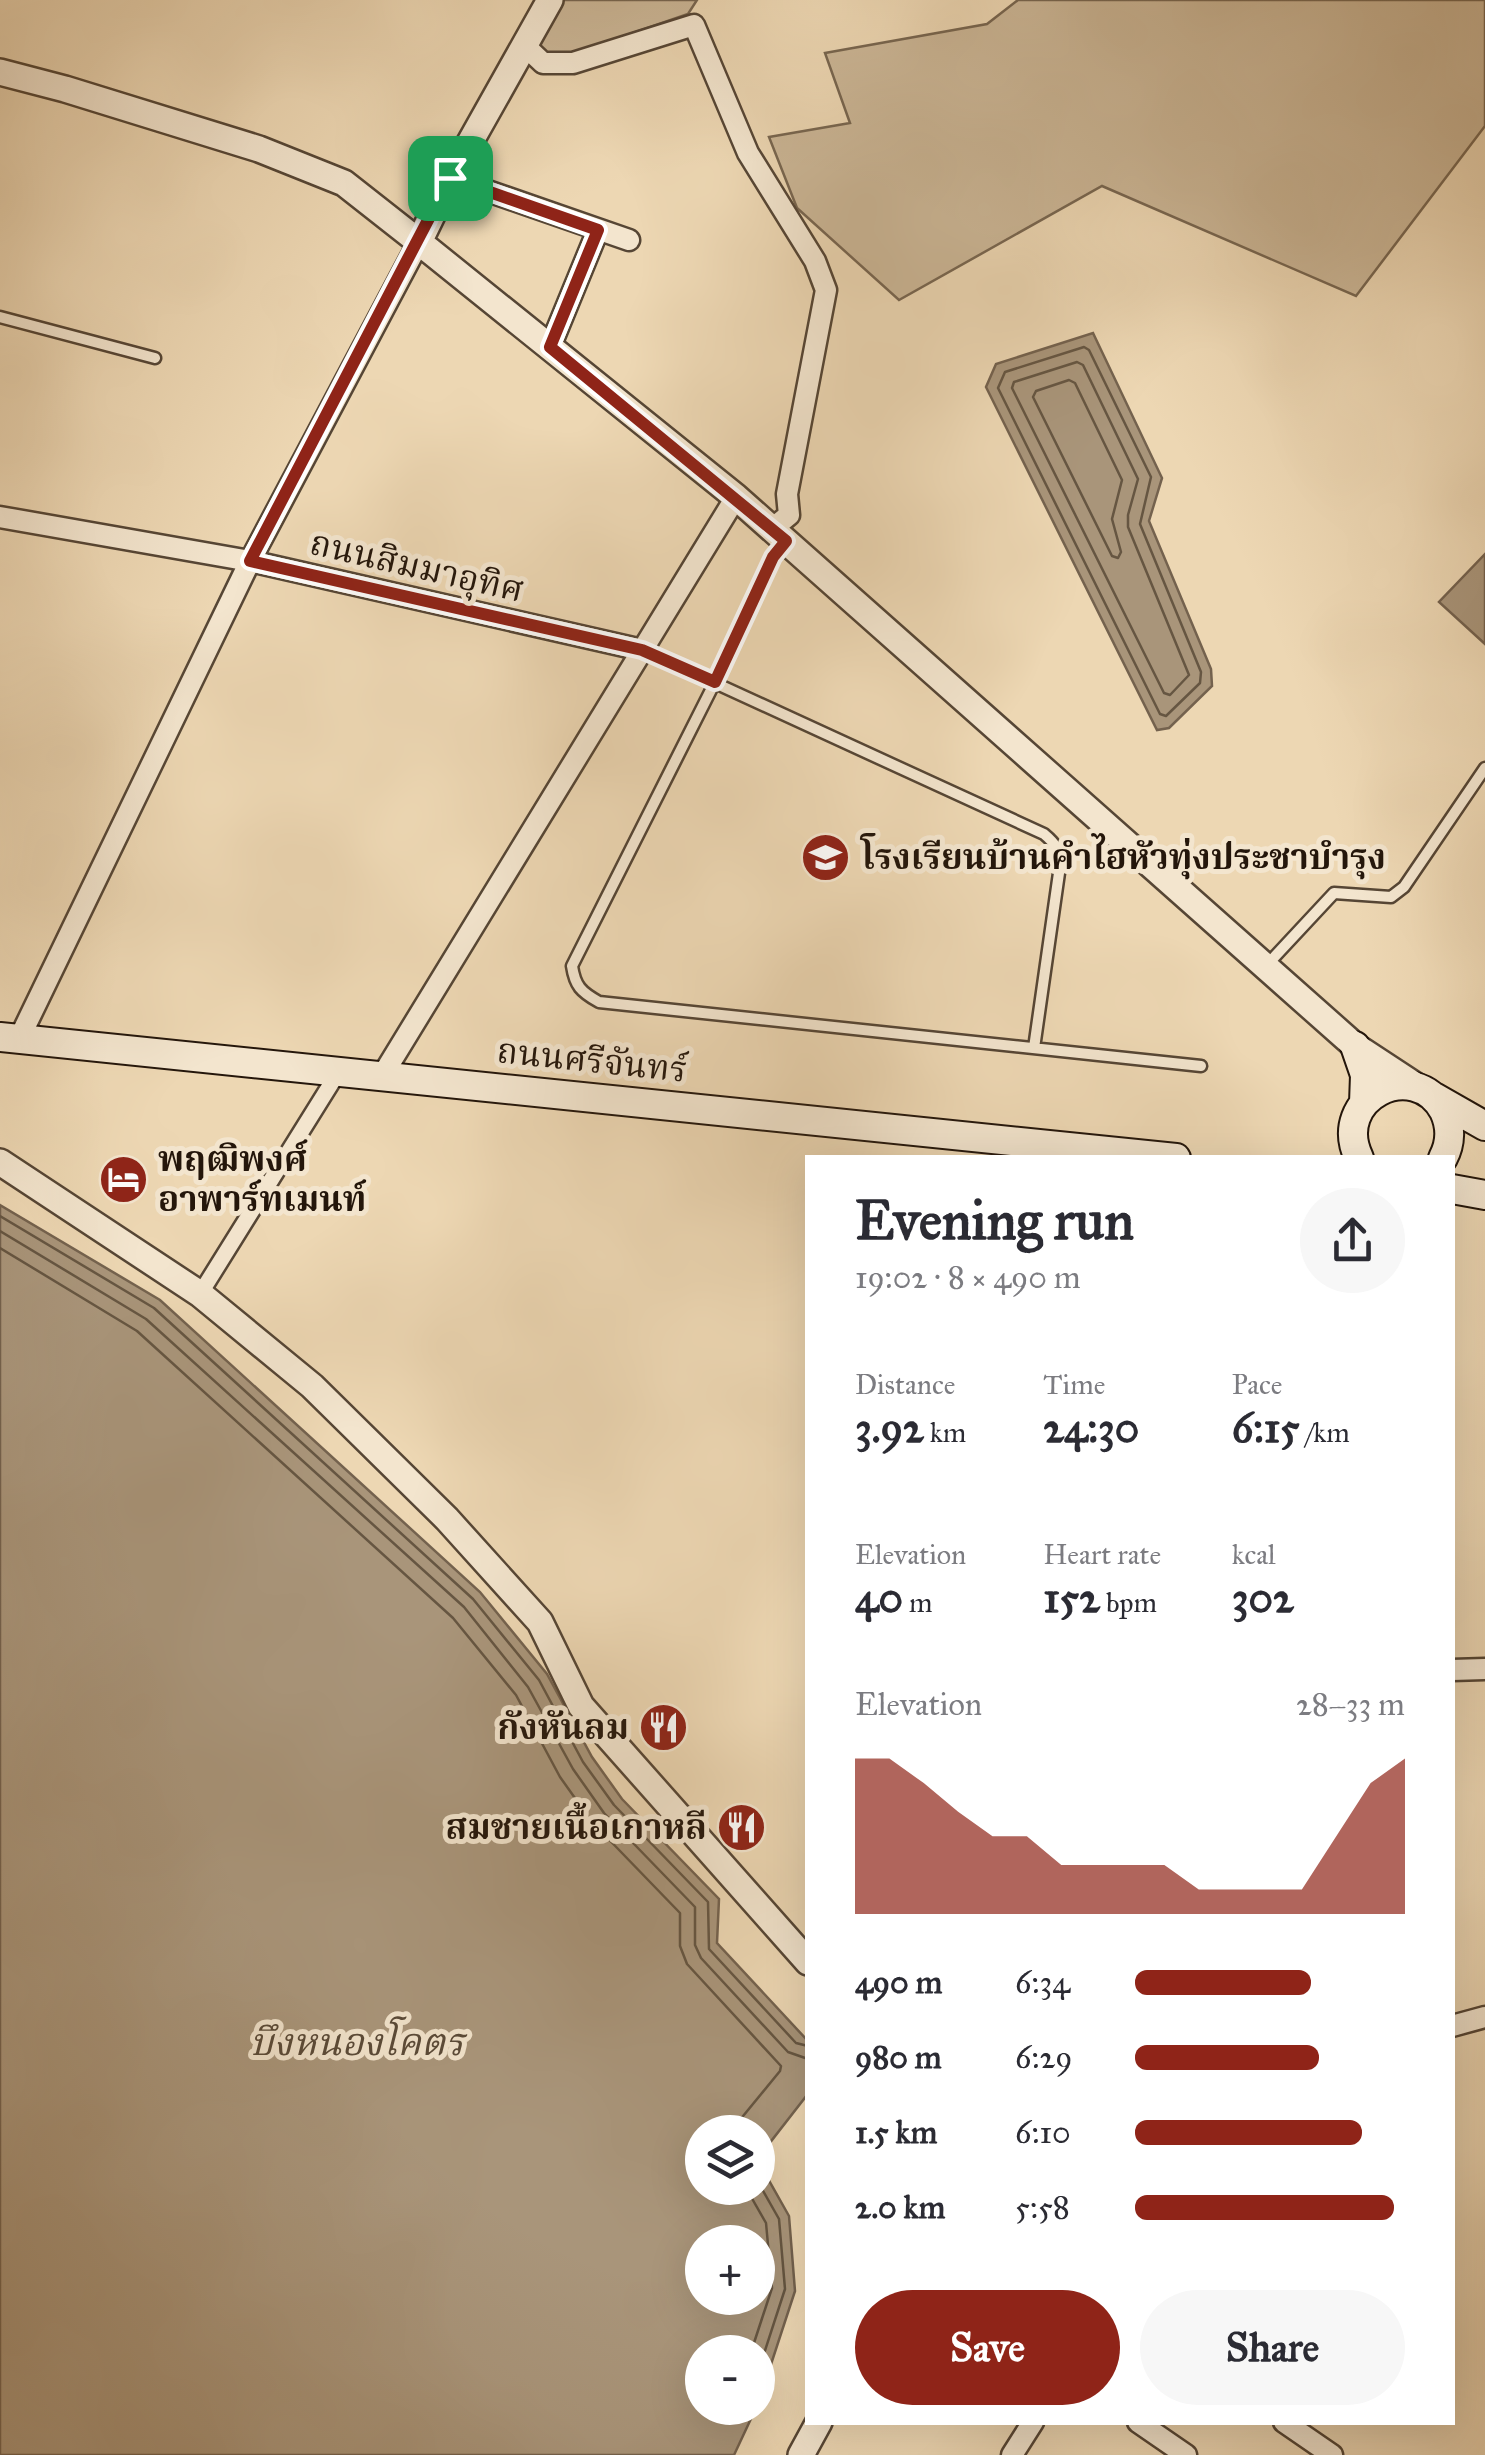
<!DOCTYPE html>
<meta charset="utf-8">
<style>
:root{--surface:#fff;--page:#f7f7f7;--text:#2b2b33;--muted:#7c7c81;--accent:#8f2418}
body{margin:0;font-family:"IM FELL Great Primer","Noto Serif Thai",serif;background:var(--page);color:var(--text);height:100vh;display:flex;flex-direction:column;font-size:38px;white-space:nowrap}
*{box-sizing:border-box;margin:0}
p{font-size:32px;color:var(--muted)}
.icon{flex:none;width:55px;height:55px;fill:none;stroke:currentColor;stroke-width:2;stroke-linecap:round;stroke-linejoin:round}
.map{position:relative;flex:1;overflow:hidden}
.panel{position:absolute;left:805px;top:1155px;width:650px;height:1270px;display:flex;flex-direction:column;background:var(--surface);border-radius:0px;box-shadow:0 10px 40px #0002}
.panel>*{flex:none}
.fabs{position:absolute;left:685px;top:2115px;display:grid;gap:20px}
.fabs a{display:grid;place-items:center;width:90px;height:90px;border-radius:50%;background:var(--surface);box-shadow:0 10px 40px #0002;font-size:50px}
.pin{position:absolute;display:grid;place-items:center;width:85px;height:85px;color:#fff;margin:-42px;border-radius:20px;box-shadow:0 5px 15px #0006}
.round{display:grid;place-items:center;flex:none;width:105px;height:105px;border-radius:52px;background:var(--page)}
.headline{display:flex;align-items:center;justify-content:space-between;height:170px;padding:0 50px}
h1{font-size:55px;font-weight:700;line-height:75px}
.stats{display:grid;grid-template-columns:repeat(3,1fr);gap:15px;height:170px;padding:10px 50px}
.stats div{display:grid;align-content:center}
.stats b{font-size:42px;font-weight:700}
.stats small{font-size:28px;font-weight:400}
.stats p{font-size:28px}
.chart{height:280px;padding:20px 50px}
.chart p{display:flex;justify-content:space-between}
.chart svg{width:100%;height:180px;margin-top:10px;fill:var(--accent);opacity:.7}
.primary-button{display:flex;gap:20px;margin-top:auto;padding:20px 50px}
.primary-button a{flex:1;height:115px;border-radius:60px;background:var(--accent);color:#fff;font-size:40px;font-weight:700;line-height:115px;text-align:center}
.primary-button a+a{background:var(--page);color:var(--text)}
ul{padding:0 50px;list-style:none;font-size:32px}
li{display:grid;grid-template-columns:160px 120px 1fr;align-items:center;height:75px}
li i{height:25px;border-radius:12px;background:var(--accent)}
.map>svg:first-child{display:block}
</style>
<div class="map">
<svg width="1485" height="2455" viewBox="0 0 1485 2455">
<rect width="100%" height="100%" fill="#edd7b3"/>
<filter id="stains"><feTurbulence type="fractalNoise" baseFrequency=".002" numOctaves="4"/><feColorMatrix values="0 0 0 0 .2 0 0 0 0 .09 0 0 0 0 .02 0 0 0 .5 -.17"/></filter>
<radialGradient id="worn" r=".72"><stop offset=".6" stop-color="#630" stop-opacity="0"/><stop offset="1" stop-color="#630" stop-opacity=".3"/></radialGradient>
<!-- green -->
<path fill="#cbb696" stroke="#786650" stroke-width="2.5" d="M562,0H697L688,14L569,55L544,58L538,48Z
M1018,0H1485V126L1356,296L1102,186L899,300L797,208L769,137L850,123L825,53L987,24Z"/>
<!-- water -->
<path fill="#a9957a" stroke="#74624e" stroke-width="2.5" fill-rule="evenodd" d="M1093,333L1162,478L1149,521L1211,669L1212,686L1169,728L1157,730L986,387L996,364Z
M1485,554V644L1439,602Z
M0,1205L160,1300L480,1592L547,1674L592,1757L622,1799L719,1899L717,1943L807,2040V2095L758,2158V2132H702V2188H758V2161L789,2216L795,2291L758,2404V2352H702V2408H756L734,2455H0ZM702,2242H758V2298H702Z"/>
<g fill="none" stroke-linecap="round" stroke-linejoin="round">
<!-- shore -->
<path stroke="#665642" stroke-width="2.5" d="M1084,347L1089,350L1151,477L1140,524L1201,672L1200,683L1166,716L1160,714L998,388L1005,372Z
M1077,362L1083,365L1138,479L1128,515V527L1189,675L1170,695L1164,693L1012,388L1014,382Z
M1069,380L1075,383L1122,480L1112,519L1121,552L1118,558L1112,556L1033,397L1036,391Z
M0,1216L154,1308L473,1599L539,1680L583,1762L614,1805L708,1902L709,1949L796,2043L808,2046
M0,1231L146,1319L464,1607L528,1687L573,1769L604,1813L695,1907V1945L701,1958L788,2052L808,2059
M0,1248L137,1331L453,1618L516,1695L560,1777L592,1822L680,1913V1946L687,1964L781,2066L780,2071L730,2132
M758,2182L779,2219L785,2289L758,2372
M746,2188L766,2223L772,2288L751,2352"/>
<defs>
<path id="service" d="M0,317L155,358
M785,542L773,557L715,682L572,966C575,986 581,992 599,1002L1201,1066
M643,650L1044,834C1056,844 1060,850 1060,866L1034,1048
M1266,966L1334,893L1391,897L1404,887L1485,768"/>
<path id="pedestrian" d="M200,1294L339,1071"/>
<path id="minor" d="M525,46L543,63H573L694,25L748,153L815,261L826,290L787,494L789,515L772,529
M450,178L629,240
M550,347L598,230
M0,517L250,561L642,650
M19,1039L250,561L419,242
M382,1076L736,497
M1452,1670L1485,1669
M1452,2026L1485,2017
M1138,2422L1186,2455
M1284,2422L1332,2455
M1012,2455L1033,2422"/>
<path id="tertiary" d="M550,0L450,178L419,242L736,497L1355,1046L1422,1090
M0,72L65,89L259,149L344,183L419,242
M0,1162L200,1294L312,1386L447,1519L540,1622L581,1706L808,1962
M801,2455L819,2422"/>
<path id="secondary" d="M0,1037L1176,1158
M1355,1046L1365,1075L1364,1103
M1434,1097L1485,1126
M1359,1158C1330,1098 1414,1056 1444,1111C1451,1126 1451,1143 1443,1158
M1452,1189L1485,1195"/>
</defs>
<!-- service casing -->
<use href="#service" stroke="#564635" stroke-width="15"/>
<!-- pedestrian casing -->
<use href="#pedestrian" stroke="#564635" stroke-width="20"/>
<!-- minor casing -->
<use href="#minor" stroke="#564635" stroke-width="25"/>
<!-- tertiary casing -->
<use href="#tertiary" stroke="#564635" stroke-width="30"/>
<!-- secondary casing -->
<use href="#secondary" stroke="#24160b" stroke-width="32"/>
<!-- service -->
<use href="#service" stroke="#f3e5ce" stroke-width="10"/>
<!-- pedestrian -->
<use href="#pedestrian" stroke="#f3e5ce" stroke-width="15"/>
<!-- minor -->
<use href="#minor" stroke="#f3e5ce" stroke-width="20"/>
<!-- tertiary -->
<use href="#tertiary" stroke="#f3e5ce" stroke-width="25"/>
<!-- secondary -->
<use href="#secondary" stroke="#f3e5ce" stroke-width="28"/>
</g>
<g fill="none" stroke-linecap="round" stroke-linejoin="round">
<defs>
<path id="route" d="M450,178L598,230L550,347L786,541L773,557L715,682L642,650L250,561Z"/>
</defs>
<!-- route casing -->
<use href="#route" stroke="#fff" stroke-width="20"/>
<!-- route -->
<use href="#route" stroke="#8f2418" stroke-width="12"/>
</g>
<!-- icons -->
<defs>
<symbol id="school-disc" viewBox="-11 -11 22 22"><circle r="9.5" fill="#8f2418" stroke="#f3e5ce"/><path d="M0-5L7-2L0 1L-7-2ZM-4 1L0 2.5L4 1V4Q0 6-4 4Z" fill="#fff"/></symbol>
<symbol id="hotel-disc" viewBox="-11 -11 22 22"><circle r="9.5" fill="#8f2418" stroke="#f3e5ce"/><path d="M-6-4.5h1.5V1H6V5H4.5V3h-9V5H-6ZM-4 0a1.8 1.8 0 1 1 3.6 0ZM.5 0V-2.5h3Q6-2.5 6 0Z" fill="#fff"/></symbol>
<symbol id="restaurant-disc" viewBox="-11 -11 22 22"><circle r="9.5" fill="#8f2418" stroke="#f3e5ce"/><path d="M-5-6h1v4h1v-4h1v4h1v-4h1v5L-1.5 .5V6h-2V.5L-5-1ZM5-6V6H3V1.5H1.5Q1.5-4 5-6Z" fill="#fff"/></symbol>
</defs>
<g fill-rule="evenodd">
<use href="#school-disc" x="798" y="830" width="55" height="55"/>
<use href="#hotel-disc" x="96" y="1152" width="55" height="55"/>
<use href="#restaurant-disc" x="636" y="1700" width="55" height="55"/>
<use href="#restaurant-disc" x="714" y="1800" width="55" height="55"/>
</g>
<g text-anchor="middle" stroke-width="10" stroke-linejoin="round" paint-order="stroke">
<!-- street labels -->
<g font-size="35" fill="#24160b" stroke="#f3e5ce">
<text transform="translate(417 566) rotate(13)" y="12">ถนนสิมมาอุทิศ</text>
<text transform="translate(592 1060) rotate(6)" y="12">ถนนศรีจันทร์</text>
</g>
<!-- poi labels -->
<g font-size="35" font-weight="bold" fill="#24160b" stroke="#f3e5ce" text-anchor="start">
<text x="861" y="869">โรงเรียนบ้านคำไฮหัวทุ่งประชาบำรุง</text>
<text x="158" y="1171">พฤฒิพงศ์<tspan x="158" dy="40">อาพาร์ทเมนท์</tspan></text>
<text x="629" y="1739" text-anchor="end">กังหันลม</text>
<text x="707" y="1839" text-anchor="end">สมชายเนื้อเกาหลี</text>
</g>
<!-- water labels -->
<g font-size="38" font-style="italic" fill="#594937" stroke="#f3e5ce">
<text x="357" y="2055">บึงหนองโคตร</text>
</g>
</g>
<rect width="100%" height="100%" filter="url(#stains)"/>
<rect width="100%" height="100%" fill="url(#worn)"/>
</svg>
<div class="fabs">
<a><svg class="icon" aria-label="layers" viewBox="0 0 24 24"><path d="M12 4l9 5-9 5-9-5zM3 14l9 5 9-5"/></svg></a>
<a>+</a>
<a>−</a>
</div>
<div class="pin" style="left:450px;top:178px;background:#1e9e55"><svg class="icon" aria-label="arrive" viewBox="0 0 24 24"><path d="M6 21V4h12l-3 4 3 4H6"/></svg></div>
<section class="panel">
<div class="headline"><div><h1>Evening run</h1><p>19:02 · 8 × 490 m</p></div><a class="round"><svg class="icon" aria-label="share" viewBox="0 0 24 24"><path d="M12 15V3M7 8l5-5 5 5M5 13v7h14v-7"/></svg></a></div>
<div class="stats">
<div><p>Distance</p><b>3.92<small> km</small></b></div>
<div><p>Time</p><b>24:30</b></div>
<div><p>Pace</p><b>6:15<small> /km</small></b></div>
</div>
<div class="stats">
<div><p>Elevation</p><b>40<small> m</small></b></div>
<div><p>Heart rate</p><b>152<small> bpm</small></b></div>
<div><p>kcal</p><b>302</b></div>
</div>
<div class="chart"><p><span>Elevation</span>28–33 m</p>
<svg viewBox="0 0 160 44" preserveAspectRatio="none"><path d="M0 44V6L10 6L20 12L30 19L40 25L50 25L60 32L70 32L80 32L90 32L100 38L110 38L120 38L130 38L140 25L150 12L160 6V44z"/></svg>
</div>
<ul>
<li><b>490 m</b>6:34<i style="width:65%"></i></li>
<li><b>980 m</b>6:29<i style="width:68%"></i></li>
<li><b>1.5 km</b>6:10<i style="width:84%"></i></li>
<li><b>2.0 km</b>5:58<i style="width:96%"></i></li>
</ul>
<div class="primary-button"><a>Save</a><a>Share</a></div>
</section>
</div>
